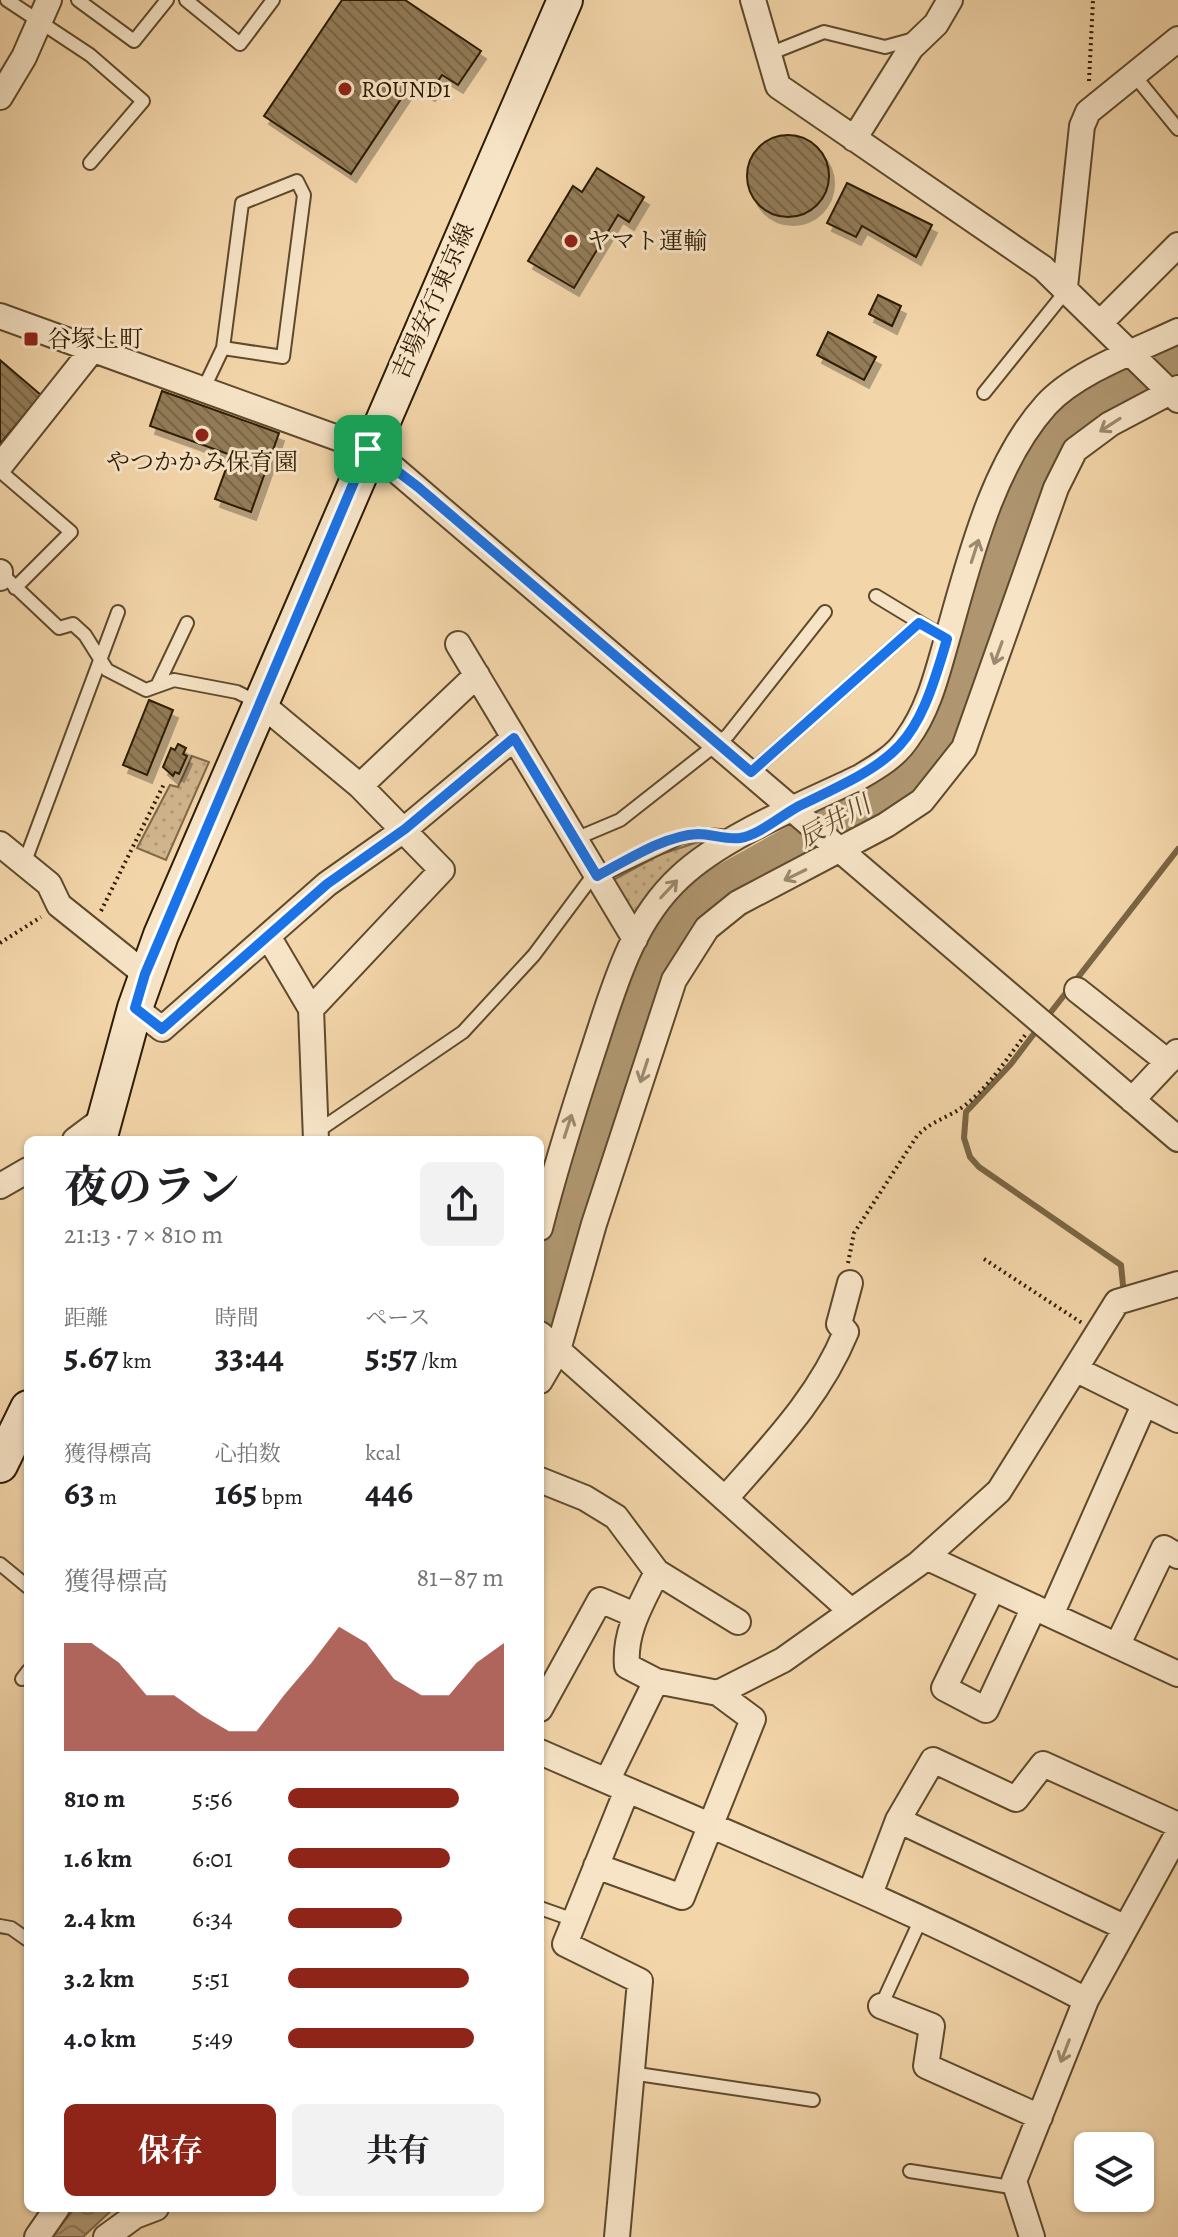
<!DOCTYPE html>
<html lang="ja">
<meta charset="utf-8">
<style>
:root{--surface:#fff;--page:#f2f2f2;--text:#202124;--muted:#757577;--accent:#8f2418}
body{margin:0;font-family:Alegreya,"Noto Serif JP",serif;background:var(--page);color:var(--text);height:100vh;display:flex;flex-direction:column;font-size:30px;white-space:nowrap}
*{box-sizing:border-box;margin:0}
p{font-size:26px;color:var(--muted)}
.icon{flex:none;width:44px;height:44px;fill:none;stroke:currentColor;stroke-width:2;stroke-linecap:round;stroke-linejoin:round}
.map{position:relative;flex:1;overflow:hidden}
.drawer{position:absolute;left:24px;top:1136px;width:520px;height:1076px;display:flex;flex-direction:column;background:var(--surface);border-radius:12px;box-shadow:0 2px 6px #0004}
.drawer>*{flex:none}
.buttons{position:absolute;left:1074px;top:2132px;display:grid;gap:16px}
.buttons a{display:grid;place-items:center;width:80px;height:80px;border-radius:12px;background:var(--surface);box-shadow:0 2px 6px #0004;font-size:40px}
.pin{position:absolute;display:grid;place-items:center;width:68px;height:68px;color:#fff;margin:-34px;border-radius:16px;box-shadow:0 4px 12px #0006}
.round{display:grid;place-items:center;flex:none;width:84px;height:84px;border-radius:12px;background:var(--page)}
.head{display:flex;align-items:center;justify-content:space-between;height:136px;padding:0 40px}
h1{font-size:44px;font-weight:700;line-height:60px}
.stats{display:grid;grid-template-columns:repeat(3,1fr);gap:12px;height:136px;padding:8px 40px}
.stats div{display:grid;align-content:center}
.stats b{font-size:34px;font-weight:700}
.stats small{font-size:22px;font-weight:400}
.stats p{font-size:22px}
.chart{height:224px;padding:16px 40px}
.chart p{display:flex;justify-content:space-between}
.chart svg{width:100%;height:144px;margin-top:8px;fill:var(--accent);opacity:.7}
.cta{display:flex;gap:16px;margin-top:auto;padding:16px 40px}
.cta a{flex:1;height:92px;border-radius:12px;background:var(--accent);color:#fff;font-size:32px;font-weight:700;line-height:92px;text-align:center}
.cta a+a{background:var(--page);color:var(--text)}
ul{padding:0 40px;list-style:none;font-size:26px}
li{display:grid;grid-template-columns:128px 96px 1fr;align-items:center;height:60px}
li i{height:20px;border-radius:10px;background:var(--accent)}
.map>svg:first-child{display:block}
</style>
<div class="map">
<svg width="1178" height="2237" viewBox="0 0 1178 2237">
<defs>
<pattern id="park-dots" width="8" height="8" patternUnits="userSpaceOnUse" patternTransform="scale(2)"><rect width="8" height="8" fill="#d1b58d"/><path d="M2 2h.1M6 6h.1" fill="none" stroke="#b49b78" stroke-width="1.8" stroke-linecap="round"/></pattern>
<pattern id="water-waves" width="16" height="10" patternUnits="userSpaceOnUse" patternTransform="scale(2)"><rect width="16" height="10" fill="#af9670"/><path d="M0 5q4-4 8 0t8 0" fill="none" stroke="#8f7a5a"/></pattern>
<pattern id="building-back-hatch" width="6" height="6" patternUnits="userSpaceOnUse" patternTransform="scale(2)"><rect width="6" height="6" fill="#937c59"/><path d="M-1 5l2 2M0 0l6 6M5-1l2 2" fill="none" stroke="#786547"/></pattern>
<filter id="shadow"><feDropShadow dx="5" dy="8" stdDeviation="0" flood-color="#0004"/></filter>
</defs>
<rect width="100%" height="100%" fill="#f2d5a9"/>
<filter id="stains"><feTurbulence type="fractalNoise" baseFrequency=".0025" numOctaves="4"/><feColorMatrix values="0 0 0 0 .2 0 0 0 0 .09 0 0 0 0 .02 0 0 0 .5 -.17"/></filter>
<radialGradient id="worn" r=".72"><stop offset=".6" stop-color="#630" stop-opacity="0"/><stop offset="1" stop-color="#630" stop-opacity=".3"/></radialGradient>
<!-- park -->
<path fill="url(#park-dots)" stroke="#7f6848" stroke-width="2" d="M192,756L209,762L166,860L137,848L170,785L178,787Z
M701,841L700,851L654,888L633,916L613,880L659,855Z"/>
<!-- water -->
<path fill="url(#water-waves)" stroke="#7b6544" stroke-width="2" d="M75,2208H114L83,2237H52Z"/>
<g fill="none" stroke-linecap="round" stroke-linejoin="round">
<!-- stream -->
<path stroke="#7b6544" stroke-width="6" d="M1051,1012L1178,849
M1036,1031L1011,1064L966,1112L964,1138L970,1157L979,1167L1121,1265L1123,1285"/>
<!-- river -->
<path stroke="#af9670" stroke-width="36" d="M540,1314L608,1092L647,980L667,934L681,912L701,895L885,793L920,765L950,718L1019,512L1040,461L1055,436L1071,419L1178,359"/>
</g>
<!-- building -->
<path fill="url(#building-back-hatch)" stroke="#2d1b02" stroke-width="2" filter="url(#shadow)" d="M342,0H405L481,51L458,85L442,75L430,93L413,81L351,174L264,116Z
M747 176a41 41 0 1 1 82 0a41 41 0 1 1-82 0Z
M597,168L644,197L629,222L618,215L574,288L528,261L573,186L582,192Z
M847,183L932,225L916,257L862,226L856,237L827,223Z
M878,295L901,306L892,326L869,314Z
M828,332L876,357L864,380L817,355Z
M0,360L41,395L0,444Z
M162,391L279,433L251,512L215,499L231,455L150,426Z
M149,700L173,710L147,775L123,765Z
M178,744L186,748L183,754L187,756L179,774L175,772L173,776L163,767L171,748L175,750Z"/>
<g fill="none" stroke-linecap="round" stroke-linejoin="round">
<defs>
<path id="lane" d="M7,0L90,55L143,101L90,163
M78,0L134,41L167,0
M186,0L240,44L273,0
M769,54L824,32L885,47L914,39
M1134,75L1178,129
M203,390L223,348L242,203L297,181L304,195L283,357L223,348
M984,393L1062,296L1065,287
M0,471L71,532L15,588
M3,575L59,628L73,624L85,635L107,670L146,690L174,680L237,692L257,702
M876,596L947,639
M157,686L187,623
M751,772L919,623
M575,839L620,820L728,735L825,612
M24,864L118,612
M315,1133L463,1032L534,955L589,881L679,838L697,834L731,837
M0,1564L28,1587
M22,1679L28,1671
M540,1908L574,1920
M0,1926L11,1928L28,1940
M881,2006L921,1919
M631,2073L813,2100
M910,2171L1017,2188"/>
<path id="street" d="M753,0L778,86L1043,268L1178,400
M0,97L24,57L49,0
M854,139L911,48L936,24L950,0
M1065,287L1082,126L1088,112L1178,39
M0,316L368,449L384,460L1178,1139
M1101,322L1178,245
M0,466L93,349
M0,572V578
M458,644L635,939
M259,702L360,786L442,870L311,1009L316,1140
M360,786L477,675
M0,844L49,884L59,905L145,974
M268,936L311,1009
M1077,990L1168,1062
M135,1008L162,1029L327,884L405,829L514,738
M1132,1100L1177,1052
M75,1140L103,1119
M0,1186L28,1170
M540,1228C555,1169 573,1112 592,1054C613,991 630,923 680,877C723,836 806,803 860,777C877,767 896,756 907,739C930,708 938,669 949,632C970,558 993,464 1046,405C1076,372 1138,350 1178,331
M540,1334L851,1611
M1075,1369L1178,1420
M540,1381L558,1350L594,1224L674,980L707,928L738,903L886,825L922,801L964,748L1056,488L1075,450L1110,424L1178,388
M540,1480L585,1498L616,1517L657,1572L738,1622
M725,1499C771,1446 819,1398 846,1332L839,1324L850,1283
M926,1557L1178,1674
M993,1588L944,1688L986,1710L1034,1607
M1051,1615L1144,1405
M1117,1646L1164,1548L1178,1556
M656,1681L627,1666C624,1631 642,1603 657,1572
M718,1693L783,1660L918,1564L999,1491L1117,1302L1178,1284
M540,1709L600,1600L635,1615
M540,1752C723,1832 909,1906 1086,2000
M898,1820L1124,1927
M596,1866L682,1897L753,1719L718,1693L656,1681L607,1781
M870,1894L898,1820L933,1760L1016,1799L1043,1764L1178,1825
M881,2006L932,2026L926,2066L1040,2117
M37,2237L57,2208
M106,2237L135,2216L156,2208
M617,2237L640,1981L565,1944L627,1790
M1032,2237L1014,2181L1086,2000L1178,1833"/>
<path id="secondary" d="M99,1140L135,1008L161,935L565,0
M0,1465L28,1408"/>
</defs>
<!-- lane casing -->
<use href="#lane" stroke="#5e4a2c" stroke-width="16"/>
<!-- street casing -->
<use href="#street" stroke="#5e4a2c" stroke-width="28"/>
<!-- secondary casing -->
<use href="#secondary" stroke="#2d1b02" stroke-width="38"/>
<!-- path -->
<path stroke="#2d1b02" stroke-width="4" stroke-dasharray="2 4" stroke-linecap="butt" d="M1089,81L1093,0
M101,911L164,784
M0,943L41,917
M984,1259L1082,1323
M848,1263L854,1233L917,1136C931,1121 948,1118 964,1106C989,1087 1007,1058 1026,1034"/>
<!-- lane -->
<use href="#lane" stroke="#f7e4c7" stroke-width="12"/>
<!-- street -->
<use href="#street" stroke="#f7e4c7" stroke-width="24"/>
<!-- secondary -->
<use href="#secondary" stroke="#f7e4c7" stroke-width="34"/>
</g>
<!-- one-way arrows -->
<defs><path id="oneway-shaft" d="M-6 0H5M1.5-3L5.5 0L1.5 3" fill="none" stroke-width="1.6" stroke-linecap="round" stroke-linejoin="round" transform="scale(2)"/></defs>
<g stroke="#9c8a6e">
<use href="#oneway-shaft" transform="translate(1110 425) rotate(147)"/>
<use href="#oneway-shaft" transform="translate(975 551) rotate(-72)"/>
<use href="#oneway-shaft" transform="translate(998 653) rotate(110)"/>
<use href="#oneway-shaft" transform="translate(795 875) rotate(154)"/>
<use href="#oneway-shaft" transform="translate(669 889) rotate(-47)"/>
<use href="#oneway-shaft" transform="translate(644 1071) rotate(108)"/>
<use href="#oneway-shaft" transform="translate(568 1126) rotate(-72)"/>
<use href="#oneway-shaft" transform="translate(1065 2051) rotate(111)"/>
</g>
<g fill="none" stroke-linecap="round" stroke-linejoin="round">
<defs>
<path id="route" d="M368,449L418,487L751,772L919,623L947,639C915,750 901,757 799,806C782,815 759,835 740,838C727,840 711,834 698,834C663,836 628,860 597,876L514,738L405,829L327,884L162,1029L135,1008L145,974Z"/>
</defs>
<!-- route casing -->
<use href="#route" stroke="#fff" stroke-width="16"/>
<!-- route -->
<use href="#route" stroke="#1a73e8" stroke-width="10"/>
</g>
<!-- markers -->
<g fill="#8f2418" stroke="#f7e4c7" stroke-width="3">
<circle cx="345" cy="89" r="8"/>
<circle cx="571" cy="241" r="8"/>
<rect x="23" y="331" width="16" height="16" rx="4"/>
<circle cx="202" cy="435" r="8"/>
</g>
<g text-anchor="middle" stroke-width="6" stroke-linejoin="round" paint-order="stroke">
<!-- poi labels -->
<g font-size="24" fill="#2d1b02" stroke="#f7e4c7" text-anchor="start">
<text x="361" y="97">ROUND1</text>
<text x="587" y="249">ヤマト運輸</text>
<text x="47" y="347">谷塚上町</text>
<text x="202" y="470" text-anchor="middle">やつかかみ保育園</text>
</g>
<!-- street labels -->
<g font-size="24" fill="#2d1b02" stroke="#f7e4c7">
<text transform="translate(433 301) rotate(-66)" y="8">吉場安行東京線</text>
</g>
<!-- water labels -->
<g font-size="26" font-style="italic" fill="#614c2e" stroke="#f7e4c7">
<text transform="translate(834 821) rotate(-29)" y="9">辰井川</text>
</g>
</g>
<rect width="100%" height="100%" filter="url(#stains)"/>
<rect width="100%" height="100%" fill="url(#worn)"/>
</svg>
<div class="buttons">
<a><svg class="icon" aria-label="layers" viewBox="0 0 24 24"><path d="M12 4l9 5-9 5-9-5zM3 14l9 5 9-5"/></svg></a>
</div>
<div class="pin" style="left:368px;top:449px;background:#1e9e55"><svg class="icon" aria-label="arrive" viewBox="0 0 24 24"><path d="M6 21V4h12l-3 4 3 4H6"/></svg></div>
<section class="drawer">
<div class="head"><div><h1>夜のラン</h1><p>21:13 · 7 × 810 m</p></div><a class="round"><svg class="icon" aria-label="share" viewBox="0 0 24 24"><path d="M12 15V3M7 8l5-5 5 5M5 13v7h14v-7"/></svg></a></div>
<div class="stats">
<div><p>距離</p><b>5.67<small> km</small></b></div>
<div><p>時間</p><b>33:44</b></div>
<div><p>ペース</p><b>5:57<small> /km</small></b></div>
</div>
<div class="stats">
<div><p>獲得標高</p><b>63<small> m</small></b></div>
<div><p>心拍数</p><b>165<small> bpm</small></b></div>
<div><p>kcal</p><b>446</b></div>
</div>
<div class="chart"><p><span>獲得標高</span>81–87 m</p>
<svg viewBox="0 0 160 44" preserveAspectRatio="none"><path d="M0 44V11L10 11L20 17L30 27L40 27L50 33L60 38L70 38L80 27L90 17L100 6L110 11L120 22L130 27L140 27L150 17L160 11V44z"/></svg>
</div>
<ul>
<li><b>810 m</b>5:56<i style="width:79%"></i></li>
<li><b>1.6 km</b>6:01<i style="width:75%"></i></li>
<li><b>2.4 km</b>6:34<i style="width:53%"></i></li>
<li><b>3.2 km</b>5:51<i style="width:84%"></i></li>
<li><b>4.0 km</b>5:49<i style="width:86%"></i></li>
</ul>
<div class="cta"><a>保存</a><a>共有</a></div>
</section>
</div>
